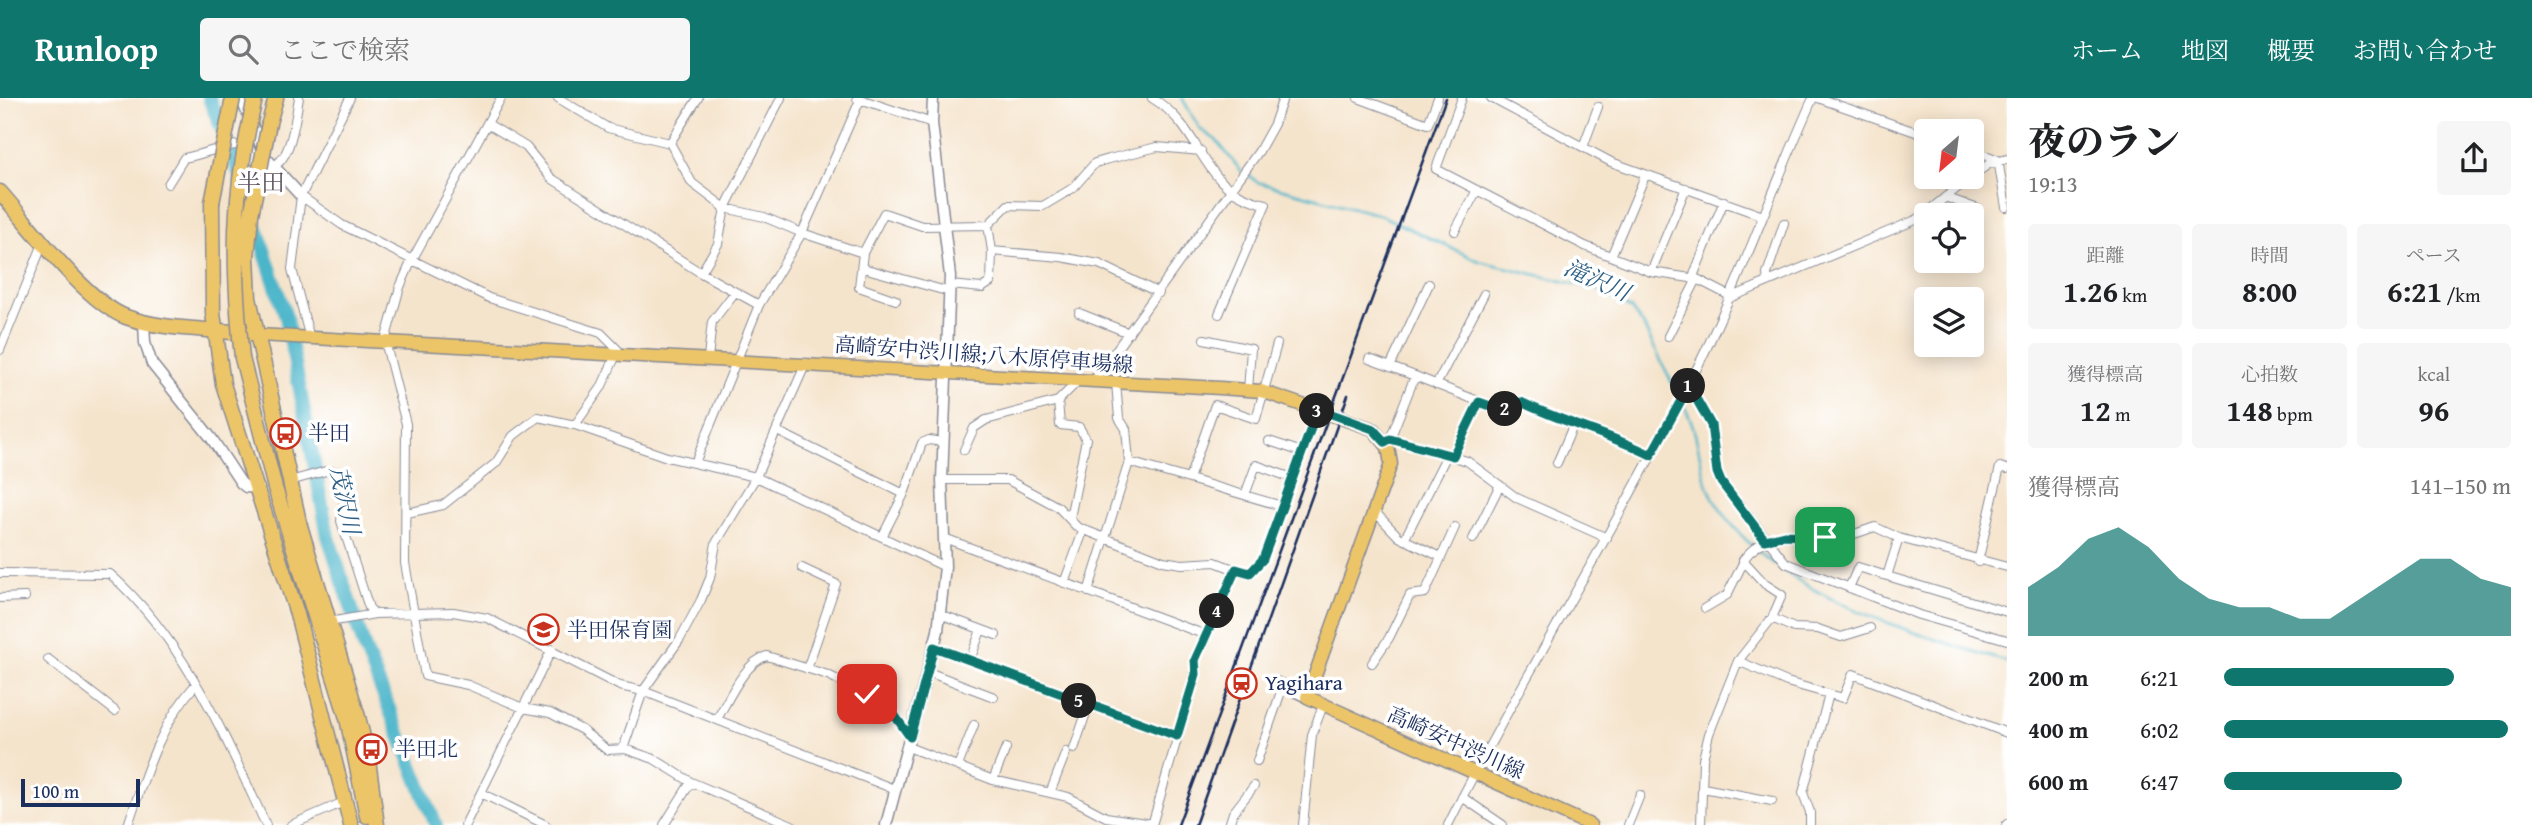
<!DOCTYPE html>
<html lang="ja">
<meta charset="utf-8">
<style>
:root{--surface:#fff;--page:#f6f6f6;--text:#202124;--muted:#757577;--accent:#0f766e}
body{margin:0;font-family:"Gentium Book Plus","Noto Serif JP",serif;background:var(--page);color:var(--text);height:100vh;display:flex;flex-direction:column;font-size:26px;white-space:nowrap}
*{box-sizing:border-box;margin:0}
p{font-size:23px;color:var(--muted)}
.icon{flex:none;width:38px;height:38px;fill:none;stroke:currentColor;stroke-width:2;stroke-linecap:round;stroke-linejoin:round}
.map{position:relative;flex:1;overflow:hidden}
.details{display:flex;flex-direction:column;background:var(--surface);width:525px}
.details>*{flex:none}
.needle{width:46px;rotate:208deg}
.tools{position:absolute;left:1914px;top:21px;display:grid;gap:14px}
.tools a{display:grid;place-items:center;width:70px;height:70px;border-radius:7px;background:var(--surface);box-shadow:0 4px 18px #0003;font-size:35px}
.scale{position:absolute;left:21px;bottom:18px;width:119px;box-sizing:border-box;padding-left:7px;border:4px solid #1b2f5e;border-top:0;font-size:19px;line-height:24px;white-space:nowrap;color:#1b2f5e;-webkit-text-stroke:5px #fff;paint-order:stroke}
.pin{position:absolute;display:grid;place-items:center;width:60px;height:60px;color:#fff;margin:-30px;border-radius:14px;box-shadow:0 4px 10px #0006}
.km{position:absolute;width:35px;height:35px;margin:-18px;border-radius:50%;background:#222;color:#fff;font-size:19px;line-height:35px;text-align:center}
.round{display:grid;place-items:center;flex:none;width:74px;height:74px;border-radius:7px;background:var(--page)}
.summary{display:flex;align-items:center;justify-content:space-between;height:119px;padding:0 21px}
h1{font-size:38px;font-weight:800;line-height:52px}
.figures{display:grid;grid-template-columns:repeat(3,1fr);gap:10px;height:119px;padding:7px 21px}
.figures div{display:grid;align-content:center;border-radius:7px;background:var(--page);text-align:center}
.figures b{font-size:30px;font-weight:800}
.figures small{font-size:19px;font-weight:400}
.figures p{font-size:19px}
.chart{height:196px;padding:14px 21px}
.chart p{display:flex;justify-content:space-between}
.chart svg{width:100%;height:126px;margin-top:7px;fill:var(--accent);opacity:.7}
ul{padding:0 21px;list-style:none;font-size:23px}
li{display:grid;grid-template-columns:112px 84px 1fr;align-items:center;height:52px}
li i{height:18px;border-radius:9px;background:var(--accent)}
header{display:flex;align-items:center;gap:42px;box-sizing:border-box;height:98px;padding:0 35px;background:var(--accent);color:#fff}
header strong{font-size:33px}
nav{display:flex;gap:38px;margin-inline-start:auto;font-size:24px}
.search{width:490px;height:63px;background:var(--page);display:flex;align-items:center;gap:18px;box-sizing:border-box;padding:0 24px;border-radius:7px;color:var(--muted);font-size:26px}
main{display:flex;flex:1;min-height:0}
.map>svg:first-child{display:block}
</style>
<header>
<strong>Runloop</strong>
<div class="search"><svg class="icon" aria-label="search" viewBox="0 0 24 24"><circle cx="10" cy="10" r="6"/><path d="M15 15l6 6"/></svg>ここで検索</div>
<nav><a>ホーム</a><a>地図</a><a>概要</a><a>お問い合わせ</a></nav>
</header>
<main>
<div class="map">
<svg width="2007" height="727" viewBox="0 0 2007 727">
<rect width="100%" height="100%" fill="#fff"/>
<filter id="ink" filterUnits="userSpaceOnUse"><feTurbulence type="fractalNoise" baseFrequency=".0143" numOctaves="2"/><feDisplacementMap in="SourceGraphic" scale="14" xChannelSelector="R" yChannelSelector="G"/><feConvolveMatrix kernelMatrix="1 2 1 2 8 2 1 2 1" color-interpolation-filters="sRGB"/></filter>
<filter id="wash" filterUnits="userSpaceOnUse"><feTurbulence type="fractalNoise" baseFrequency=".00686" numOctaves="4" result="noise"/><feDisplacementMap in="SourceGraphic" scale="28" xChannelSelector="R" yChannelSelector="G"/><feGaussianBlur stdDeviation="1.57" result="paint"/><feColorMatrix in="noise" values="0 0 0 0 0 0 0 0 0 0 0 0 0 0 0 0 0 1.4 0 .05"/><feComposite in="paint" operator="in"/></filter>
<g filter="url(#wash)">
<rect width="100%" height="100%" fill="#f5e4cc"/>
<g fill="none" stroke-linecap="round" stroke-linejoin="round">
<!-- stream -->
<path stroke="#4cb5ca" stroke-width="2.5" d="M1182,0L1200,31L1216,42L1241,73
M1247,76L1257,84L1380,117L1479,163L1596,191L1631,211L1643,227L1679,299
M1682,305C1701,333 1697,371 1714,401C1771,498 1907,532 2007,564"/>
<!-- river -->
<path stroke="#4cb5ca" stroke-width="14" d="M209,0L235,63L286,219L328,438L365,551L436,727"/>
</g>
</g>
<g filter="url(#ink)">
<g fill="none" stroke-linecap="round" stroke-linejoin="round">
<defs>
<path id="minor" d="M501,0L411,164L400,189L385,243L406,326L405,465L425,578L468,587L523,610L550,615L582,632L607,652L625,651L654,661L691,684L792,727
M558,0L608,30L670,45
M698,0L670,45L692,85L725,110L764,119L802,135L863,155
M857,0L932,25
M1152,0C1207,33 1197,92 1266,106L1219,216
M1358,0L1428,26L1438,0
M1462,0L1436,71L1585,148L1651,174L1697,181L1732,199L1918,121L1971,79
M1491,0L1611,64L1763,118
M1818,0L1927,38
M488,26L526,49L551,80L701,175L759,207L695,365
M1583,49L1598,9
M1972,52L1998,62L2006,109
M1972,78L1989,66L2007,61
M168,86L184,60C204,57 230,43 249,48L257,68C291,81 295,20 299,0
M301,98L342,127L489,200L601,235L618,252L617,255L601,290L575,327
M1945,99L1978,111L1972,130
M988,127L992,153L1061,159L1099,166L1159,195
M1455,133L1477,92
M1612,156L1645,78
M863,170L950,194
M1651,174L1686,90
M701,175L718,146L725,110L781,0
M1692,181L1724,103
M1768,184L1767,176L1784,125
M950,187L982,190L991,184L992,153
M896,202L859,189L863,155L884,115L922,128L988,127L1008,107L1043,108L1073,90L1095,65L1109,61L1157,49L1201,53
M759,207L802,135L860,2
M1079,215L1129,235
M309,237L292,171L301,98L350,0
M1668,238L1697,181
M1204,241L1251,251L1248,292
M1277,246L1256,321L1215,307L1189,381L1282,408
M0,252L44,143
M708,260L712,224L735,194
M1369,261L1415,278
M1390,269L1429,186
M1093,284L1259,53L1274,26L1283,0
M1436,287L1484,196
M1689,288L1711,327L1717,374L1721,384L1786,465L1919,517L2007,542
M777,333L904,396
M1390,341L1415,278L1498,311L1521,304C1564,325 1610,336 1651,357
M1269,343L1302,354
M1387,343L1390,341L1467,363L1517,400L1607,440
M964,352L974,330L986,322L1058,303
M1453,358L1479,304
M1129,364L1189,381
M1557,365L1573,328
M942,382H1008L1058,409L1077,429L1163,463L1182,466L1215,464L1236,472
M290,383L326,373L338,374L347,384L341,423L369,510L375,516L453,514L487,520L620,588L643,593L894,691
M1245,397L1256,367L1292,380
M1375,414L1399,439L1441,459
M407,415L443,407L496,365L513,338L538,319L575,327L667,359L756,379L945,469
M1070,420L1086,341L1079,329L1060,327L1058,303L1078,283
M882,439L904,396L922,345L929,342L943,344
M944,440L1206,537
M1473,441L1500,387
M1404,442L1447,357
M1978,464L2000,369L2007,371
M2007,469L1899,440L1887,478L2007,514
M802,470L836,486L807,571
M0,475L110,476C184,541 225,639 266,727
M1064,485L1084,431
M1849,490L1858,469L1887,478
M1088,494L1129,364L1126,331L1119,320L1116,285
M0,500L25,499
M1705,510L1727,497L1744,463
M940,516L996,537
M1772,520L1794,530L1818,531L1841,539L1870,530
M329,524L375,516
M934,549L1177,638
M48,561L115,613
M970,562L981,532
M1738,563L1787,584L1843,600L1853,576L2007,635
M1372,565L1389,540L1410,497L1425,495L1455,429
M928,574L994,599
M717,621C728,603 745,563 767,558L828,577L889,608L910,639
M908,649L993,682L1068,699L1106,719L1152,726
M623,651L643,593L680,541L701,502L710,480L716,445L756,379L806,265
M1074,651L1089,606
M1257,663L1283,588
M958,668L974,627
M993,682L1006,650
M1703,690L1772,703
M481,695L546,727
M1050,695L1066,654
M1462,699L1503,727
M128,727C145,677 160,626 196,586
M291,727L346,703
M465,727L552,551
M664,727L691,684
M1152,727L1196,576L1195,562L1236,472L1250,475L1263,461L1317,311
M1229,727L1233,715L1254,688
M1303,727L1312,637L1323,607
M1448,727C1523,578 1613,436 1689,286C1737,193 1770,95 1813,0
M1628,727L1640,697
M1701,727L1703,661L1709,636L1738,563L1772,520L1782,497L1765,486L1743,462C1769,427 1807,441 1844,438C1854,437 1865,432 1875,429L1899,440
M1810,727V714L1803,695L1829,596
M2006,727L2007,726"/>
<path id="tertiary" d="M241,0L266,60L301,98
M144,224L145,245L152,266L212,341L241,385L246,389L259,390
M1275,584L1307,599
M886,727L938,533L945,469L942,382L950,178L932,25L933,0"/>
<path id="primary" d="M258,237L1220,290L1261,293L1373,331L1388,349L1391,366L1307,599L1590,727"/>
<path id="trunk" d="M269,25L276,0
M0,94C30,128 86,204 126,219C165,233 209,230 250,236
M212,105L213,215L223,286L297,516L351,727
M247,159L249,200L300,428L358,619L367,655L377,727
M242,260L275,390L347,620L367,718"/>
</defs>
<!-- minor casing -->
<use href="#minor" stroke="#888a95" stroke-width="10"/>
<!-- tertiary casing -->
<use href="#tertiary" stroke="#888a95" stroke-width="13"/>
<!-- primary casing -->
<use href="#primary" stroke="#888a95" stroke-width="15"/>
<!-- trunk casing -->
<use href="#trunk" stroke="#888a95" stroke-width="17"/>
<!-- minor -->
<use href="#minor" stroke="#fff" stroke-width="8"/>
<!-- tertiary -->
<use href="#tertiary" stroke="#fff" stroke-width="10"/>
<!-- primary -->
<use href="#primary" stroke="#edc569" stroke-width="12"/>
<!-- trunk -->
<use href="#trunk" stroke="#edc569" stroke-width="14"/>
<!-- rail -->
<path stroke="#1b2f5e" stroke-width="2.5" d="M1178,727L1446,0
M1195,727L1348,297"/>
<defs>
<path id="trunk-bridge" d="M212,105L233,0
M247,159L251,117L269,25
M242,260C232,163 232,96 255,1"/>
</defs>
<!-- trunk-bridge casing -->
<use href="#trunk-bridge" stroke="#888a95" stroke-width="17" stroke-linecap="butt"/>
<!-- trunk-bridge -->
<use href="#trunk-bridge" stroke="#edc569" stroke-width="14"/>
</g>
</g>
<g fill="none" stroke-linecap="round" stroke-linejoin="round" filter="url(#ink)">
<defs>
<path id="route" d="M867,596L888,608L910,639L934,549L1177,638L1196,576L1195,562L1236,471L1250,475L1263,461L1318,311L1373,331L1385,344L1390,341L1453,358L1479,304L1502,312L1521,304C1564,325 1610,336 1651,357L1689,288L1711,327L1717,374L1721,384L1765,442L1784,437L1825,439"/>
</defs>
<!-- route casing -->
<use href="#route" stroke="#fff" stroke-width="14"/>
<!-- route -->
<use href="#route" stroke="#0f766e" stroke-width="9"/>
</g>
<!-- icons -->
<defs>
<symbol id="bus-ring" viewBox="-11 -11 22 22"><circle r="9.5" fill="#fff" stroke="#c8321e" stroke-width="1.5"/><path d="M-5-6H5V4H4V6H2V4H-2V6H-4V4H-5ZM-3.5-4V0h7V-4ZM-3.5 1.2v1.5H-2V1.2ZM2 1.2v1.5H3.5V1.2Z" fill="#c8321e"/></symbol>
<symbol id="school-ring" viewBox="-11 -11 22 22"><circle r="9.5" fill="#fff" stroke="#c8321e" stroke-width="1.5"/><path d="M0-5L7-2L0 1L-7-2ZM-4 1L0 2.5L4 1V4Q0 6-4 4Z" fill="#c8321e"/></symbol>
<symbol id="station-ring" viewBox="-11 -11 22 22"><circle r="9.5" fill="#fff" stroke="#c8321e" stroke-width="1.5"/><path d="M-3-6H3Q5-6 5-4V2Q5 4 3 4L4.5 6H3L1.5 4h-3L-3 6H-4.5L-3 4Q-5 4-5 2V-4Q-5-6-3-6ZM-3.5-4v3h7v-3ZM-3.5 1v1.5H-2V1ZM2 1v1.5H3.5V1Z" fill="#c8321e"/></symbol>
</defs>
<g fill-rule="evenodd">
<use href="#bus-ring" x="268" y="318" width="35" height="35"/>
<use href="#school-ring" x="526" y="514" width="35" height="35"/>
<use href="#station-ring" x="1224" y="568" width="35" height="35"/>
<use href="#bus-ring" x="354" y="634" width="35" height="35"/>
</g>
<g text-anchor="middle" stroke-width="7" stroke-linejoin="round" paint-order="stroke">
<!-- street labels -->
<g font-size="21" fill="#1b2f5e" stroke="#fff">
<text transform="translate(984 257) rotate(4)" y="7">高崎安中渋川線;八木原停車場線</text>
<text transform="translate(1456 645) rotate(24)" y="7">高崎安中渋川線</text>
</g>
<!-- poi labels -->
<g font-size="21" fill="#1b2f5e" stroke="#fff" text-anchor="start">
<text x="308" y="342">半田</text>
<text x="567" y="539">半田保育園</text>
<text x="1265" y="592">Yagihara</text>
<text x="395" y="658">半田北</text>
</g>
<!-- water labels -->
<g font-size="23" font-style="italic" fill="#2c5e84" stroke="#fff">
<text transform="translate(1597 182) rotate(24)" y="8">滝沢川</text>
<text transform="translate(345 402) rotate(78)" y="8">茂沢川</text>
</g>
<!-- quarter labels -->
<g font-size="24" fill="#5e5460" stroke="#fff">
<text x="261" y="93">半田</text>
</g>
</g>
</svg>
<div class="tools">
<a><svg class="needle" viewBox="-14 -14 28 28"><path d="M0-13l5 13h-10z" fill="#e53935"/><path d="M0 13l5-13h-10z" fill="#757577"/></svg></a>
<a><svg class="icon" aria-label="locate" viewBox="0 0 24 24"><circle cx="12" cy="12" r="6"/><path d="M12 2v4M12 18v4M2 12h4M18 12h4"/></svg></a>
<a><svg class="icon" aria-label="layers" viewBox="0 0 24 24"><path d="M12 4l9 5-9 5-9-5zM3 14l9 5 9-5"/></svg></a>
</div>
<div class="scale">100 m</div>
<div class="pin" style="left:1825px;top:439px;background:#1e9e55"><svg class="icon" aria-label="arrive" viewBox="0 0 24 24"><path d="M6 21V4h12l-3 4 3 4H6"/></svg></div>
<div class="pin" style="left:867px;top:596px;background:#d93025"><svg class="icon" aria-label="check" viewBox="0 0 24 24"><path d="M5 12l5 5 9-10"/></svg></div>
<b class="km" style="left:1688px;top:288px">1</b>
<b class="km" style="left:1505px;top:311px">2</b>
<b class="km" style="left:1317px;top:313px">3</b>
<b class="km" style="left:1217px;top:513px">4</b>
<b class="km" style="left:1079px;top:603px">5</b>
</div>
<section class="details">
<div class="summary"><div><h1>夜のラン</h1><p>19:13</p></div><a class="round"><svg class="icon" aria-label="share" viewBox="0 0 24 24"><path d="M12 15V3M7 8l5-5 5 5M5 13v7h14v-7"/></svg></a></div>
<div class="figures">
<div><p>距離</p><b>1.26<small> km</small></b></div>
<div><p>時間</p><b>8:00</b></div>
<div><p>ペース</p><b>6:21<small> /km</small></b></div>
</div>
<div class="figures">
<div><p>獲得標高</p><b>12<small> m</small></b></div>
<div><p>心拍数</p><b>148<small> bpm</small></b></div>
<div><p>kcal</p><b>96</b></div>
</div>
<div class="chart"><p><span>獲得標高</span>141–150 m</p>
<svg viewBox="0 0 160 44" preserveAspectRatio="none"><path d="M0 44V27L10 20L20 10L30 6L40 13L50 24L60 31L70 34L80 34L90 38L100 38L110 31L120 24L130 17L140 17L150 24L160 27V44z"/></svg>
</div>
<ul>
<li><b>200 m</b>6:21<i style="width:80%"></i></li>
<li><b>400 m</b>6:02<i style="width:99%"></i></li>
<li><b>600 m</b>6:47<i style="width:62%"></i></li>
</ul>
</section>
</main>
